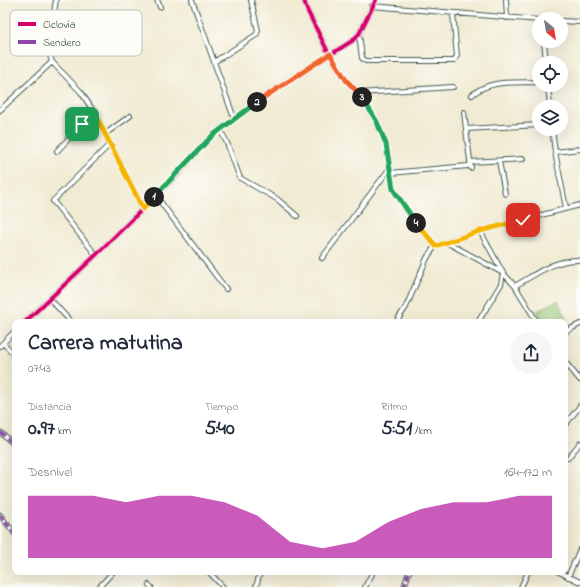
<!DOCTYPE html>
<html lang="es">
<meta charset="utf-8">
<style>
:root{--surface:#fff;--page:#f6f6f7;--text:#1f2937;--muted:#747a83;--accent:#b5179e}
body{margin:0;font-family:"Indie Flower",sans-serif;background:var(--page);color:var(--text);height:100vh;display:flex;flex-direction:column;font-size:15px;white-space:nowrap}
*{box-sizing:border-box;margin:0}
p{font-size:13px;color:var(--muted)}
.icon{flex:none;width:22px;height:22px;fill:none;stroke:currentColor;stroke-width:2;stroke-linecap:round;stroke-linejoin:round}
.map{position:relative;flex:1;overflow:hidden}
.sheet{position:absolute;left:12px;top:319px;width:556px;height:256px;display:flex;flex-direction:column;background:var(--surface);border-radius:8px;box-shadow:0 4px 16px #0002}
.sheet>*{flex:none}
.needle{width:26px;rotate:150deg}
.tools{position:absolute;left:532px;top:12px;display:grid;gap:8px}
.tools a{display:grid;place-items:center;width:36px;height:36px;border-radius:50%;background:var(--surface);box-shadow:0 4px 16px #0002;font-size:20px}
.pin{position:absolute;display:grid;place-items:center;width:34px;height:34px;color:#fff;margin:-17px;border-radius:8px;box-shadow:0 2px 6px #0006}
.km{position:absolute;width:20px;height:20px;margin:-10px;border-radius:50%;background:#222;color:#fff;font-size:11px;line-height:20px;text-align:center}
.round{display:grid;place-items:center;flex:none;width:42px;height:42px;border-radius:21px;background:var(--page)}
.headline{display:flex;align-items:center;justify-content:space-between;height:68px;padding:0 16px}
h1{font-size:22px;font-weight:700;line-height:30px}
.stats{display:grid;grid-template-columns:repeat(3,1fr);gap:6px;height:68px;padding:4px 16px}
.stats div{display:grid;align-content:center}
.stats b{font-size:20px;font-weight:700}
.stats small{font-size:11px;font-weight:400}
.stats p{font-size:11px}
.chart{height:112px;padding:8px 16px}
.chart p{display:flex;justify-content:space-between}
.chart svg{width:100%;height:72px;margin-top:4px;fill:var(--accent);opacity:.7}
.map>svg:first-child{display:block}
</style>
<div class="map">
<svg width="580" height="587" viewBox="0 0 580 587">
<rect width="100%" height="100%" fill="#fdfcf7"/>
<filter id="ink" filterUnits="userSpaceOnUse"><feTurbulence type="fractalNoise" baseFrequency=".025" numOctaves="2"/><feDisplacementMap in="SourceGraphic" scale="8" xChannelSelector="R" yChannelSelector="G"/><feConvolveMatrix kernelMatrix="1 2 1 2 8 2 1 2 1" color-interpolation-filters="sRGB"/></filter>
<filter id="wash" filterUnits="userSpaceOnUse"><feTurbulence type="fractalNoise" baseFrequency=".012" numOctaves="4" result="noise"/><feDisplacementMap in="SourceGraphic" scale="16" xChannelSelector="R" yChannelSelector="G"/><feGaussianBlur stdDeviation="0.9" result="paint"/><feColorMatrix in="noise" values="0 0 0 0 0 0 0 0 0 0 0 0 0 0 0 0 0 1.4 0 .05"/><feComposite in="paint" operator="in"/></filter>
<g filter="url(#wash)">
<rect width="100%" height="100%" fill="#f1ebd3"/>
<!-- green -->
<path fill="#96c573" stroke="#5a8154" d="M558,300L569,325L565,328V322H544L537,311Z"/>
</g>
<g filter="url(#ink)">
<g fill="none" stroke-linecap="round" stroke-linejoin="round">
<defs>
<path id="minor" d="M157,0L160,7
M192,0L234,118
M304,0L307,10L329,54L346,80L359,93L377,122L386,144L393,189L409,214L435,246
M506,0L507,18
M372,6L539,20
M561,21L580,22
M359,34L362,58L366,61H454L457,56L453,14
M544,41L546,63
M52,62L81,92L94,112L143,209
M214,62L256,35L258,31L251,0
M548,85L550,107
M359,93L453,87
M472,95C490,79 517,83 539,82
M0,110L52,62L48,49L56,0
M464,112L466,129L539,125
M220,129L227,143L240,178L277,199L297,216
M466,129L471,168
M552,129L555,152L566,208
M105,134L130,116
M57,151L94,112
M555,152L580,149
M499,161L505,194
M470,162L523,159
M390,173L468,166
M156,196L226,289
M480,231L503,273L515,286L537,322
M448,243L503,273L501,284L478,322
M435,246L480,231L580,205
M96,255L53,201L110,144
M322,258L390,168
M515,286C536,274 555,259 580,260
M50,299L71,322
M25,322L96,255L178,174L211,136L263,97L352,41L359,34L376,0
M396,322L406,307L427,258L435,246
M565,332L580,324
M3,343L15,355
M0,346L15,331
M565,362L580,380
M565,425L580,406
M0,432L15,445
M568,458L580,443
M0,515L15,534
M209,572L223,587
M559,572L580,582
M568,577L580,549
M149,585L151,587
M99,587L113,572
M256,587L260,572
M365,587L373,572
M404,587L409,572
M521,587L528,572"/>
</defs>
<!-- minor casing -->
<use href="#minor" stroke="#3e574c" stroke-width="6"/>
<!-- minor -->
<use href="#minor" stroke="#fff" stroke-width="4"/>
<!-- quiet -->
<path stroke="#8e44ad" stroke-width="3" stroke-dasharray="6 3" stroke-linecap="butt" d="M0,432L15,445
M0,515L15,534
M404,587L409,572"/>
<defs>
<path id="cycleway" d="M304,0L307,10L329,54L346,80L359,93L377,122L386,144L393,189L409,214L435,246
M25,322L96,255L178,174L211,136L263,97L352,41L359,34L376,0"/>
</defs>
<!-- cycleway casing -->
<use href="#cycleway" stroke="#fdfcf7" stroke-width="6"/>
<!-- cycleway -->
<use href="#cycleway" stroke="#d6006c" stroke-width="4"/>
</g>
</g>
<g fill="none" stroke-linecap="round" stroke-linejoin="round" filter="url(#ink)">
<defs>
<path id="split-1" d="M82,124L94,112L143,209L154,197"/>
<path id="split-2" d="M154,197L212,136L257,102"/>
<path id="split-3" d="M257,102L330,54L346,80L362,97"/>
<path id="split-4" d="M362,97L377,122L386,144L393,189L416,223"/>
<path id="split-5" d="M416,223L436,246L480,231L523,220"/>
</defs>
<!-- split-1 casing -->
<use href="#split-1" stroke="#fff" stroke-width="8"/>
<!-- split-2 casing -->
<use href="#split-2" stroke="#fff" stroke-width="8"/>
<!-- split-3 casing -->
<use href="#split-3" stroke="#fff" stroke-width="8"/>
<!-- split-4 casing -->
<use href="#split-4" stroke="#fff" stroke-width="8"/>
<!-- split-5 casing -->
<use href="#split-5" stroke="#fff" stroke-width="8"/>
<!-- split-1 -->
<use href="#split-1" stroke="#f5b400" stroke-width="5"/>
<!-- split-2 -->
<use href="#split-2" stroke="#22a559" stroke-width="5"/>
<!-- split-3 -->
<use href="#split-3" stroke="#f0652b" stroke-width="5"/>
<!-- split-4 -->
<use href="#split-4" stroke="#22a559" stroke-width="5"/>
<!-- split-5 -->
<use href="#split-5" stroke="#f5b400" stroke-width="5"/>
</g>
<!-- legend -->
<rect x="10" y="10" width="132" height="46" rx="6" fill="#fdfcf7" stroke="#bac3bc" stroke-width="1"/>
<rect x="18" y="22" width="18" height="4" fill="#d6006c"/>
<rect x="18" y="40" width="18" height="4" fill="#8e44ad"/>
<g font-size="11" fill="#1f3d34">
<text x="43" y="28">Ciclovía</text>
<text x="43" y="46">Sendero</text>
</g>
</svg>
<div class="tools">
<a><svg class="needle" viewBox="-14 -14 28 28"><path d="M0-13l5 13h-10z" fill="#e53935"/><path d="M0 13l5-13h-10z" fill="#747a83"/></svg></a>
<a><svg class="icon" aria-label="locate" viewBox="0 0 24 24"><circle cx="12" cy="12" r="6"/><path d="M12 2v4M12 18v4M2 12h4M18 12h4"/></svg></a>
<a><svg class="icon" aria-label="layers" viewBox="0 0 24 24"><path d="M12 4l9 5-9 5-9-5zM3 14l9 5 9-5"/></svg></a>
</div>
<div class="pin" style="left:82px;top:124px;background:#1e9e55"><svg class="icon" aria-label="arrive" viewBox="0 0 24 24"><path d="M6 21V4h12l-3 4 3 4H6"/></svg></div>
<div class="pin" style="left:523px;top:220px;background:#d93025"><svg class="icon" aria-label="check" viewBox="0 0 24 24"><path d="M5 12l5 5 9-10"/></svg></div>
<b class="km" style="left:154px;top:197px">1</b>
<b class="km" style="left:257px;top:102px">2</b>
<b class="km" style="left:362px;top:97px">3</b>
<b class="km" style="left:416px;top:223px">4</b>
<section class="sheet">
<div class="headline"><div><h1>Carrera matutina</h1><p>07:43</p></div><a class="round"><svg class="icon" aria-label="share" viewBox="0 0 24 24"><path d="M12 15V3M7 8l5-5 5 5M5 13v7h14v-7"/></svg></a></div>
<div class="stats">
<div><p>Distancia</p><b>0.97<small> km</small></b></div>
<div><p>Tiempo</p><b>5:40</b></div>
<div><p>Ritmo</p><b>5:51<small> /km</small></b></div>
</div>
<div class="chart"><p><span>Desnivel</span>164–172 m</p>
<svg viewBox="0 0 160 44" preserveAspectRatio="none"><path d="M0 44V6L10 6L20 6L30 10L40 6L50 6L60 10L70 18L80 34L90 38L100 34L110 22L120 14L130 10L140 10L150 6L160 6V44z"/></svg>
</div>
</section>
</div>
